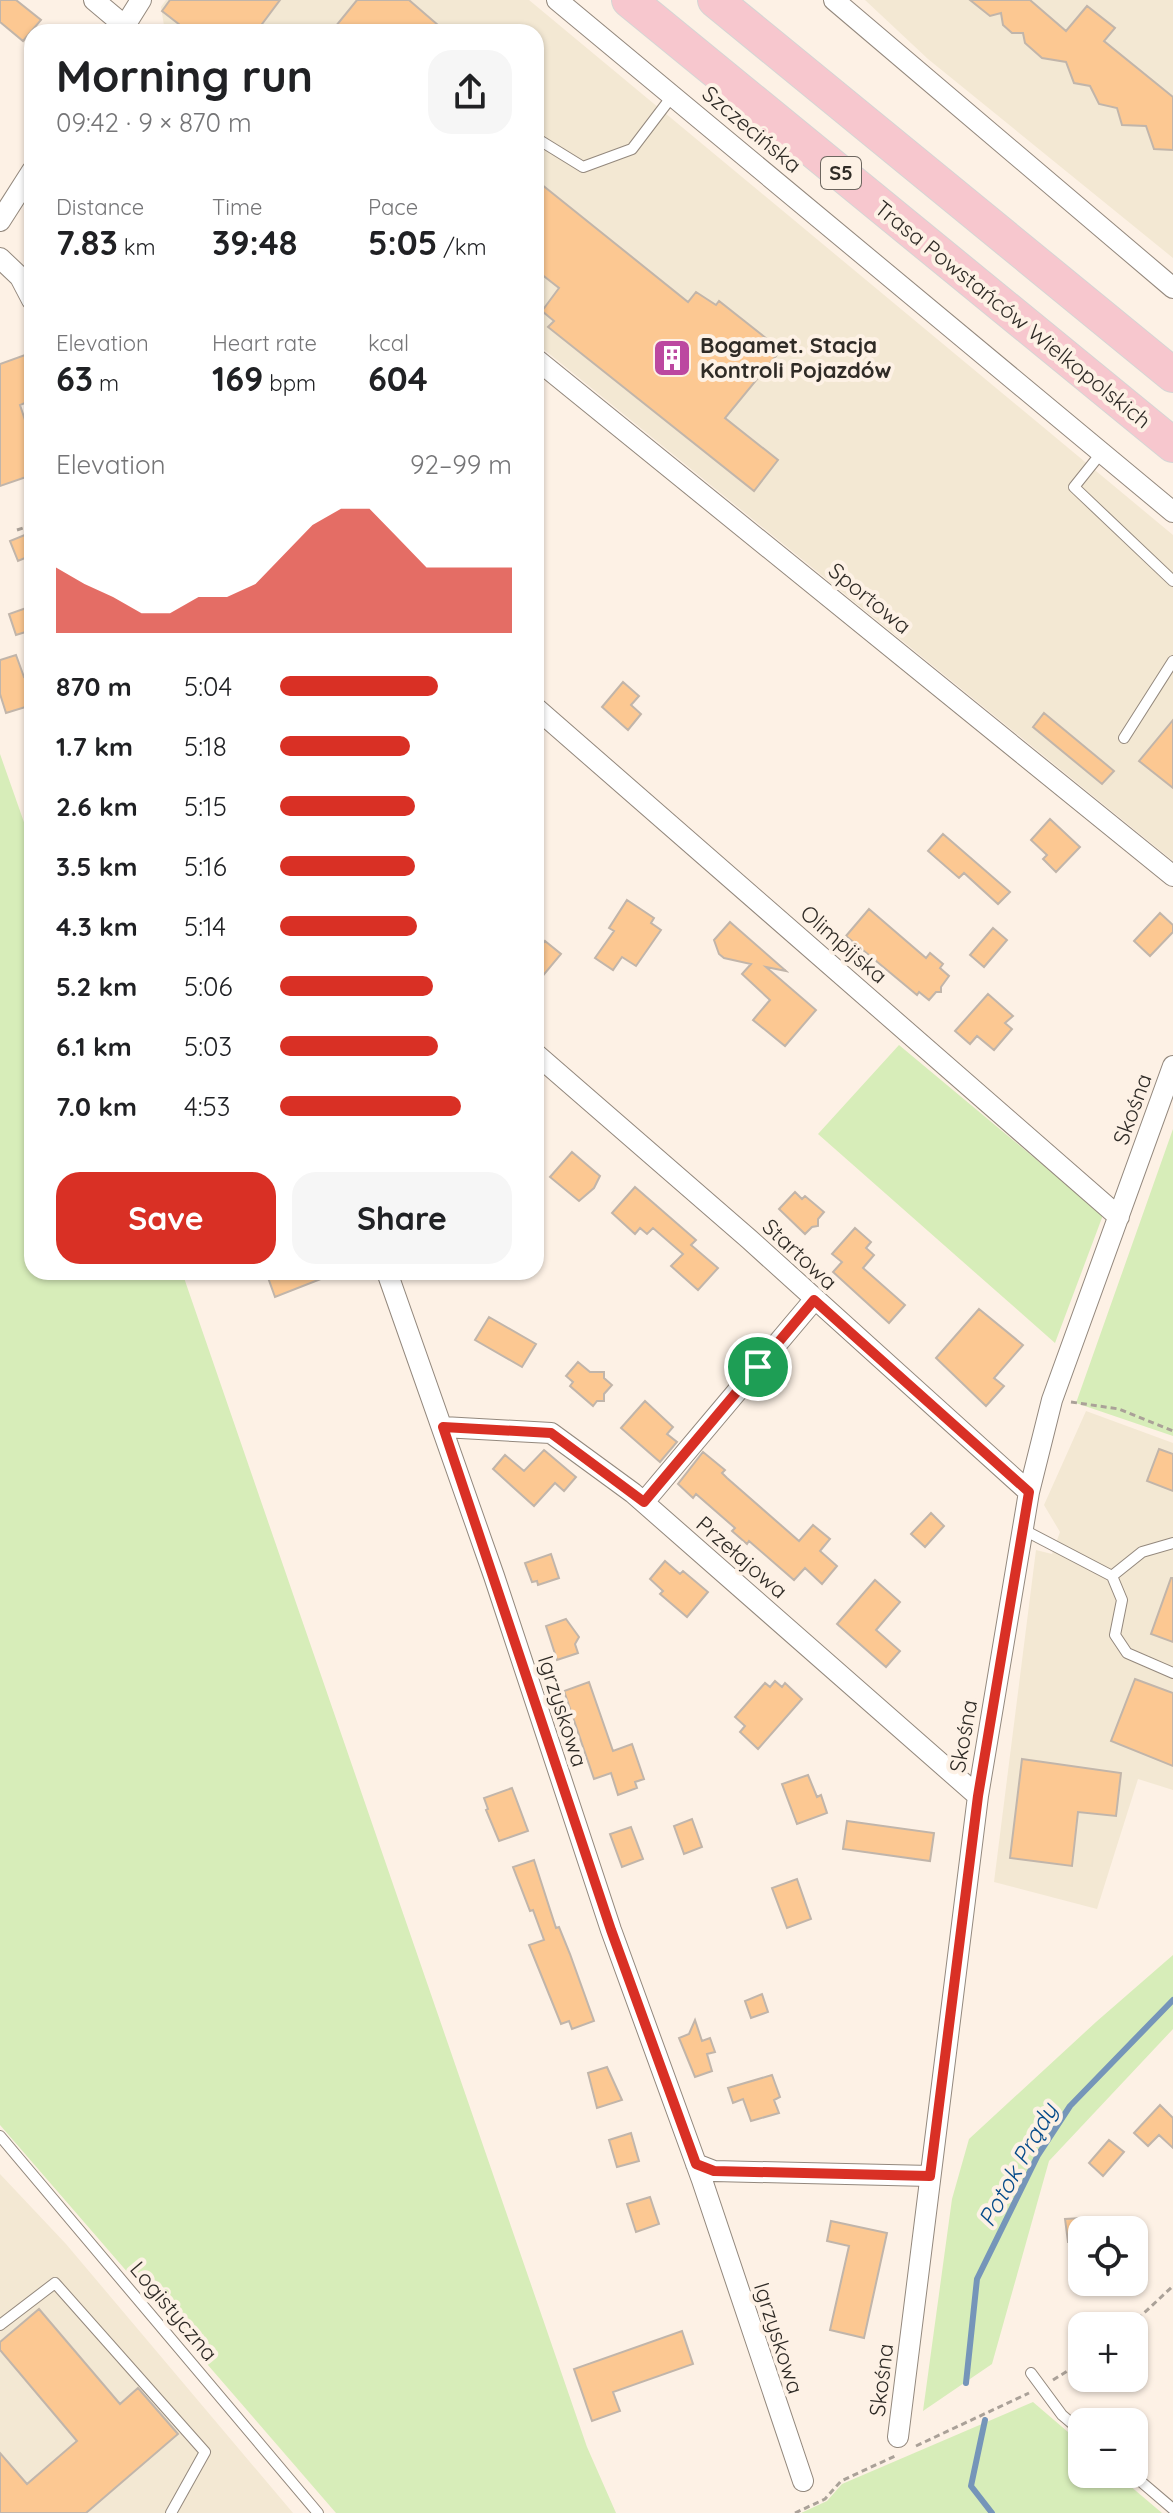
<!DOCTYPE html>
<meta charset="utf-8">
<style>
:root{--surface:#fff;--page:#f6f6f6;--text:#202124;--muted:#757577;--accent:#d93025}
body{margin:0;font-family:Quicksand,sans-serif;background:var(--page);color:var(--text);height:100vh;display:flex;flex-direction:column;font-size:30px;white-space:nowrap}
*{box-sizing:border-box;margin:0}
p{font-size:26px;color:var(--muted)}
.icon{flex:none;width:44px;height:44px;fill:none;stroke:currentColor;stroke-width:2;stroke-linecap:round;stroke-linejoin:round}
.map{position:relative;flex:1;overflow:hidden}
.sheet{position:absolute;left:24px;top:24px;width:520px;height:1256px;display:flex;flex-direction:column;background:var(--surface);border-radius:24px;box-shadow:0 2px 6px #0004}
.sheet>*{flex:none}
.buttons{position:absolute;left:1068px;top:2216px;display:grid;gap:16px}
.buttons a{display:grid;place-items:center;width:80px;height:80px;border-radius:16px;background:var(--surface);box-shadow:0 2px 6px #0004;font-size:40px}
.pin{position:absolute;display:grid;place-items:center;width:68px;height:68px;color:#fff;margin:-34px;border:4px solid #fff;border-radius:50%;box-shadow:0 2px 8px #0007}
.round{display:grid;place-items:center;flex:none;width:84px;height:84px;border-radius:24px;background:var(--page)}
.head{display:flex;align-items:center;justify-content:space-between;height:136px;padding:0 32px}
h1{font-size:44px;font-weight:800;line-height:60px}
.metrics{display:grid;grid-template-columns:repeat(3,1fr);gap:12px;height:136px;padding:8px 32px}
.metrics div{display:grid;align-content:center}
.metrics b{font-size:34px;font-weight:800}
.metrics small{font-size:22px;font-weight:400}
.metrics p{font-size:22px}
.chart{height:224px;padding:16px 32px}
.chart p{display:flex;justify-content:space-between}
.chart svg{width:100%;height:144px;margin-top:8px;fill:var(--accent);opacity:.7}
.button{display:flex;gap:16px;margin-top:auto;padding:16px 32px}
.button a{flex:1;height:92px;border-radius:24px;background:var(--accent);color:#fff;font-size:32px;font-weight:800;line-height:92px;text-align:center}
.button a+a{background:var(--page);color:var(--text)}
ul{padding:0 32px;list-style:none;font-size:26px}
li{display:grid;grid-template-columns:128px 96px 1fr;align-items:center;height:60px}
li i{height:20px;border-radius:10px;background:var(--accent)}
.map>svg:first-child{display:block}
</style>
<div class="map">
<svg width="1173" height="2513" viewBox="0 0 1173 2513">
<rect width="100%" height="100%" fill="#fdf1e5"/>
<!-- industrial -->
<path fill="#f3e8d3" d="M166,0H529L1173,535V861L536,343V32H165L161,7Z
M865,0H1173V258L928,59Z
M1086,1411L1173,1443V1790L1138,1779L1097,1909L994,1882L1036,1550L1052,1554L1060,1532L1044,1505Z
M0,2174L66,2244L293,2513H0Z"/>
<!-- green -->
<path fill="#d7edb9" d="M0,754L32,845V1272H182L587,2447L616,2513H336L0,2125Z
M899,1045L1103,1215L1055,1343L818,1134Z
M1173,1129V1436L1076,1403Z
M1173,1955V2029L1049,2161L992,2364L923,2411L952,2199L969,2139L1096,2022Z
M1033,2402L1082,2444V2474H1116L1162,2513H801L827,2501L842,2484Z"/>
<g fill="none" stroke-linecap="round" stroke-linejoin="round">
<!-- stream -->
<path stroke="#7595b9" stroke-width="6" d="M966,2383L977,2279L1038,2155L1070,2106L1173,2000
M985,2420L971,2486L992,2513"/>
</g>
<!-- building -->
<path fill="#fcc892" stroke="#c1b5aa" stroke-width="2" d="M0,0H16L41,20L23,41L0,22Z
M170,0H280L256,32H189L162,11Z
M357,0H409L446,32H331Z
M970,0H1030L1066,31L1087,6L1115,28L1104,41L1173,97V150L1154,149L1146,126L1122,125L1117,108L1099,104L1090,86L1074,83L1066,62L1042,58L1025,43L1023,33H1012L1003,25L1001,13L990,16Z
M536,180L688,302L696,292L716,305L719,301L781,350L725,418L778,460L754,491L548,327L554,321L542,311L559,288L536,270Z
M25,355L32,373V400L20,405L32,441V475L0,486V364Z
M32,532V555L18,561L10,541Z
M32,606V630L16,635L9,614Z
M16,655L24,677L32,674V705L6,713L0,694V660Z
M623,682L639,696L631,705L641,714L628,730L602,707Z
M1044,713L1114,771L1102,784L1033,727Z
M1173,720V788L1139,761Z
M1050,819L1080,847L1056,872L1043,859L1047,855L1031,840Z
M943,834L1010,892L998,904L964,873L959,878L928,851Z
M627,900L654,918L651,923L661,930L636,966L622,957L613,970L595,958L614,931L609,928Z
M869,909L926,958L930,953L943,964L940,968L949,976L941,987V992H936L929,1000L919,992L917,995L846,936Z
M1160,913L1173,925V932L1150,956L1134,941Z
M730,922L786,971L766,967L816,1010L785,1046L753,1020L770,1000L742,974L751,964L724,958L719,954L714,940Z
M993,928L1007,940L984,967L970,955Z
M545,941L561,954L536,984V951Z
M988,994L1013,1016L1005,1023L1012,1029L994,1050L977,1036L970,1044L955,1031Z
M572,1152L600,1176L594,1188L579,1201L550,1177Z
M635,1187L696,1240L691,1245L718,1268L698,1290L671,1266L683,1254L653,1228L647,1234L640,1228L635,1234L612,1213Z
M795,1192L802,1199L805,1196L824,1212L818,1219V1226L812,1227L805,1234L779,1209Z
M855,1228L871,1242L866,1248L874,1255L863,1268L905,1305L889,1323L833,1272L842,1262L832,1254Z
M266,1272H336V1273L275,1297Z
M979,1309L1023,1345L994,1378L1004,1386L986,1406L936,1358Z
M489,1317L536,1344L522,1367L475,1340Z
M578,1362L590,1372H604V1378L612,1385L604,1394V1401H597L593,1406L570,1386L573,1382L566,1376Z
M645,1401L673,1427L667,1434L677,1442L660,1462L621,1428Z
M1159,1449L1173,1454V1491L1147,1481Z
M544,1450L576,1477L564,1491L555,1483L534,1506L493,1469L505,1455L524,1471Z
M703,1452L725,1470L722,1473L727,1478L799,1541L813,1525L830,1539L820,1551L837,1566L822,1584L805,1568L794,1580L749,1541L747,1544L732,1531L735,1528L696,1494L693,1498L678,1484Z
M931,1513L944,1526L925,1547L911,1534Z
M551,1554L559,1578L538,1585L537,1581L532,1582L525,1563Z
M665,1561L680,1574L683,1571L708,1592L687,1617L660,1594L663,1591L650,1579Z
M1171,1578H1173V1642L1151,1634Z
M875,1580L900,1602L876,1630L900,1651L886,1667L837,1624Z
M566,1619L579,1637L575,1644L578,1653L557,1660L546,1626Z
M1135,1679L1173,1693V1766L1111,1741Z
M775,1681L782,1687L785,1683L802,1699L758,1749L740,1732L745,1726L735,1717L765,1683L770,1687Z
M589,1682L613,1751L632,1744L644,1779L635,1782L637,1788L618,1795L611,1773L594,1779L564,1691Z
M1022,1759L1121,1773L1116,1816L1078,1812L1072,1866L1010,1858Z
M808,1775L817,1797L821,1795L827,1813L797,1824L782,1784Z
M512,1788L528,1831L499,1841L486,1810L488,1809L484,1798Z
M692,1819L702,1847L684,1854L674,1826Z
M847,1821L934,1833L930,1861L843,1849Z
M631,1827L643,1859L622,1867L610,1834Z
M534,1860L556,1928L559,1927L570,1954L594,2021L572,2029L569,2021L561,2024L529,1945L544,1940L533,1910L530,1911L513,1867Z
M797,1879L811,1919L787,1928L772,1888Z
M762,1994L768,2012L751,2018L745,2001Z
M695,2020L702,2041L710,2038L715,2052L707,2054L712,2071L695,2077L679,2038L689,2034Z
M607,2067L622,2100L597,2108L588,2073Z
M772,2075L780,2097L774,2100L779,2113L751,2121L743,2099L733,2103L728,2088Z
M1160,2105L1173,2118V2148L1159,2135L1148,2146L1134,2133Z
M631,2133L639,2161L617,2167L609,2140Z
M1109,2140L1124,2152L1103,2176L1089,2163Z
M650,2197L659,2224L636,2232L627,2204Z
M1082,2218V2241L1068,2242L1065,2219Z
M831,2221L887,2233L864,2338L830,2330L849,2246L827,2241Z
M39,2309L120,2404L138,2388L178,2434L86,2513H0V2453L27,2484L77,2441L0,2350V2342Z
M682,2331L693,2364L613,2392L620,2411L592,2421L574,2369Z"/>
<g fill="none" stroke-linecap="round" stroke-linejoin="round">
<defs>
<path id="service" d="M536,138L583,167L632,149L673,95
M1102,452L1074,487L1173,581
M1124,738L1173,661
M1022,1529L1112,1576L1122,1600L1115,1635L1127,1653L1173,1673
M1112,1576L1142,1552L1173,1543
M0,2136L318,2513
M0,2325L55,2283L205,2452L171,2513
M1031,2373L1062,2415L1082,2432
M1132,2474L1173,2509"/>
<path id="minor" d="M94,0L132,32
M557,0L1173,512
M834,0L1173,288
M121,32L141,0
M0,221L32,171
M0,258L20,277L32,300
M536,359L1173,876
M536,708L1119,1217
M536,1054L749,1239L1029,1492
M387,1272L494,1576L611,1930L702,2180L803,2481
M443,1427L551,1433L633,1493L978,1796
M644,1502L814,1300
M696,2164L714,2171L930,2176
M898,2437L978,1796L1029,1492L1052,1400L1173,1066"/>
<path id="motorway" d="M629,0L1173,445
M715,0L1173,375"/>
</defs>
<!-- service casing -->
<use href="#service" stroke="#93887d" stroke-width="12"/>
<!-- minor casing -->
<use href="#minor" stroke="#93887d" stroke-width="22"/>
<!-- motorway casing -->
<use href="#motorway" stroke="#d5d5d4" stroke-width="36"/>
<!-- path -->
<path stroke="#aaa198" stroke-width="3" stroke-dasharray="6 4" stroke-linecap="butt" d="M17,530L32,525
M1071,1402L1119,1409L1173,1431
M1130,2326L1173,2286
M1053,2380L1082,2362
M916,2446L1029,2393
M795,2513L825,2499L841,2481L895,2456"/>
<!-- service -->
<use href="#service" stroke="#fff" stroke-width="10"/>
<!-- minor -->
<use href="#minor" stroke="#fff" stroke-width="20"/>
<!-- motorway -->
<use href="#motorway" stroke="#f7c7ce" stroke-width="34"/>
</g>
<g fill="none" stroke-linecap="round" stroke-linejoin="round">
<defs>
<path id="route" d="M814,1300L1029,1492L978,1796L930,2176L714,2171L696,2164L611,1930L443,1427L551,1433L644,1502Z"/>
</defs>
<!-- route casing -->
<use href="#route" stroke="#fff" stroke-width="16"/>
<!-- route -->
<use href="#route" stroke="#d93025" stroke-width="10"/>
</g>
<!-- icons -->
<defs>
<symbol id="building-square" viewBox="-11 -11 22 22"><rect x="-9" y="-9" width="18" height="18" rx="4" fill="#bc48a0" stroke="#fdf1e5"/><path d="M-4-6H4V6H1V3H-1V6H-4ZM-2.5-4.3h1.7v1.8h-1.7ZM.8-4.3h1.7v1.8H.8ZM-2.5-1h1.7V.8h-1.7ZM.8-1h1.7V.8H.8Z" fill="#fff"/></symbol>
</defs>
<g fill-rule="evenodd">
<use href="#building-square" x="650" y="336" width="44" height="44"/>
</g>
<g text-anchor="middle" stroke-width="8" stroke-linejoin="round" paint-order="stroke">
<!-- shield labels -->
<rect fill="#fdf1e5" stroke="#6d665f" stroke-width="2" x="821" y="157" width="40" height="32" rx="6"/>
<g font-size="20" font-weight="bold" fill="#2f2b26">
<text x="841" y="180">S5</text>
</g>
<!-- street labels -->
<g font-size="22" fill="#2f2b26" stroke="#fdf1e5">
<text transform="translate(752 129) rotate(40)" y="8">Szczecińska</text>
<text transform="translate(1013 314) rotate(39)" y="8">Trasa Powstańców Wielkopolskich</text>
<text transform="translate(870 598) rotate(39)" y="8">Sportowa</text>
<text transform="translate(844 944) rotate(41)" y="8">Olimpijska</text>
<text transform="translate(1132 1109) rotate(-70)" y="8">Skośna</text>
<text transform="translate(800 1254) rotate(43)" y="8">Startowa</text>
<text transform="translate(742 1557) rotate(41)" y="8">Przełajowa</text>
<text transform="translate(563 1711) rotate(72)" y="8">Igrzyskowa</text>
<text transform="translate(963 1736) rotate(-80)" y="8">Skośna</text>
<text transform="translate(174 2311) rotate(50)" y="8">Logistyczna</text>
<text transform="translate(779 2338) rotate(72)" y="8">Igrzyskowa</text>
<text transform="translate(881 2380) rotate(-83)" y="8">Skośna</text>
</g>
<!-- poi labels -->
<g font-size="22" font-weight="bold" fill="#2f2b26" stroke="#fdf1e5" text-anchor="start">
<text x="700" y="353">Bogamet. Stacja<tspan x="700" dy="25">Kontroli Pojazdów</tspan></text>
</g>
<!-- water labels -->
<g font-size="24" font-style="italic" fill="#064b8a" stroke="#fdf1e5">
<text transform="translate(1018 2165) rotate(-61)" y="8">Potok Prądy</text>
</g>
</g>
</svg>
<div class="buttons">
<a><svg class="icon" aria-label="locate" viewBox="0 0 24 24"><circle cx="12" cy="12" r="6"/><path d="M12 2v4M12 18v4M2 12h4M18 12h4"/></svg></a>
<a>+</a>
<a>−</a>
</div>
<div class="pin" style="left:758px;top:1367px;background:#1e9e55"><svg class="icon" aria-label="arrive" viewBox="0 0 24 24"><path d="M6 21V4h12l-3 4 3 4H6"/></svg></div>
<section class="sheet">
<div class="head"><div><h1>Morning run</h1><p>09:42 · 9 × 870 m</p></div><a class="round"><svg class="icon" aria-label="share" viewBox="0 0 24 24"><path d="M12 15V3M7 8l5-5 5 5M5 13v7h14v-7"/></svg></a></div>
<div class="metrics">
<div><p>Distance</p><b>7.83<small> km</small></b></div>
<div><p>Time</p><b>39:48</b></div>
<div><p>Pace</p><b>5:05<small> /km</small></b></div>
</div>
<div class="metrics">
<div><p>Elevation</p><b>63<small> m</small></b></div>
<div><p>Heart rate</p><b>169<small> bpm</small></b></div>
<div><p>kcal</p><b>604</b></div>
</div>
<div class="chart"><p><span>Elevation</span>92–99 m</p>
<svg viewBox="0 0 160 44" preserveAspectRatio="none"><path d="M0 44V24L10 29L20 33L30 38L40 38L50 33L60 33L70 29L80 20L90 11L100 6L110 6L120 15L130 24L140 24L150 24L160 24V44z"/></svg>
</div>
<ul>
<li><b>870 m</b>5:04<i style="width:68%"></i></li>
<li><b>1.7 km</b>5:18<i style="width:56%"></i></li>
<li><b>2.6 km</b>5:15<i style="width:58%"></i></li>
<li><b>3.5 km</b>5:16<i style="width:58%"></i></li>
<li><b>4.3 km</b>5:14<i style="width:59%"></i></li>
<li><b>5.2 km</b>5:06<i style="width:66%"></i></li>
<li><b>6.1 km</b>5:03<i style="width:68%"></i></li>
<li><b>7.0 km</b>4:53<i style="width:78%"></i></li>
</ul>
<div class="button"><a>Save</a><a>Share</a></div>
</section>
</div>
